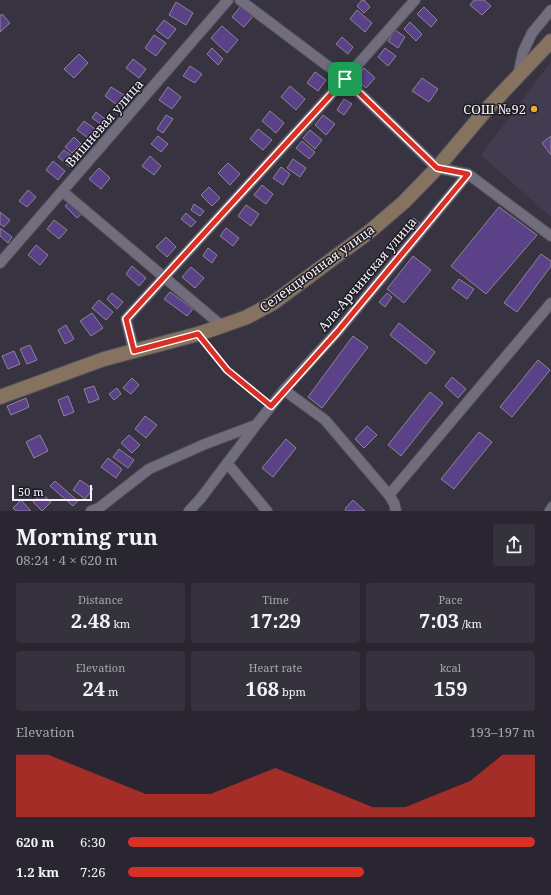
<!DOCTYPE html>
<meta charset="utf-8">
<style>
:root{--surface:#2a2631;--page:#36323d;--text:#f1f3f6;--muted:#a5a5ab;--accent:#d93025}
body{margin:0;font-family:"Noto Serif",serif;background:var(--page);color:var(--text);height:100vh;display:flex;flex-direction:column;font-size:15px;white-space:nowrap}
*{box-sizing:border-box;margin:0}
p{font-size:13px;color:var(--muted)}
.icon{flex:none;width:22px;height:22px;fill:none;stroke:currentColor;stroke-width:2;stroke-linecap:round;stroke-linejoin:round}
.map{position:relative;height:511px;overflow:hidden}
.panel{display:flex;flex-direction:column;background:var(--surface);flex:1}
.panel>*{flex:none}
.scale{position:absolute;left:12px;bottom:10px;width:80px;box-sizing:border-box;padding-left:4px;border:2px solid #f6f3fc;border-top:0;font-size:11px;line-height:14px;white-space:nowrap;color:#f6f3fc;-webkit-text-stroke:3px #1e1c23;paint-order:stroke}
.pin{position:absolute;display:grid;place-items:center;width:34px;height:34px;color:#fff;margin:-17px;border-radius:8px;box-shadow:0 2px 6px #0006}
.round{display:grid;place-items:center;flex:none;width:42px;height:42px;border-radius:4px;background:var(--page)}
.headline{display:flex;align-items:center;justify-content:space-between;height:68px;padding:0 16px}
h1{font-size:22px;font-weight:700;line-height:30px}
.stats{display:grid;grid-template-columns:repeat(3,1fr);gap:6px;height:68px;padding:4px 16px}
.stats div{display:grid;align-content:center;border-radius:4px;background:var(--page);text-align:center}
.stats b{font-size:20px;font-weight:700}
.stats small{font-size:11px;font-weight:400}
.stats p{font-size:11px}
.chart{height:112px;padding:8px 16px}
.chart p{display:flex;justify-content:space-between}
.chart svg{width:100%;height:72px;margin-top:4px;fill:var(--accent);opacity:.7}
ul{padding:0 16px;list-style:none;font-size:13px}
li{display:grid;grid-template-columns:64px 48px 1fr;align-items:center;height:30px}
li i{height:10px;border-radius:5px;background:var(--accent)}
.map>svg:first-child{display:block}
</style>
<div class="map">
<svg width="551" height="511" viewBox="0 0 551 511">
<rect width="100%" height="100%" fill="#383341"/>
<!-- built -->
<path fill="#433c50" d="M551,62V217L481,155Z"/>
<!-- building -->
<path fill="#5b4187" stroke="#8b8697" d="M362,0H364L370,7L364,13L357,6Z
M474,0H484L491,6L482,15L470,5Z
M176,2L193,13L186,25L169,15Z
M241,6L253,16L244,27L232,17Z
M424,7L437,20L431,27L417,14Z
M357,10L372,23L365,32L350,19Z
M2,14L10,23L0,32V16Z
M164,20L176,29L168,39L156,30Z
M410,22L422,34L416,41L404,29Z
M222,26L238,40L227,53L211,38Z
M395,30L405,37L398,48L388,41Z
M154,35L166,43L156,56L145,48Z
M342,37L353,47L348,54L336,44Z
M212,48L223,59L218,65L207,54Z
M385,48L396,56L388,66L378,57Z
M79,54L88,63L74,78L64,69Z
M133,59L146,69L139,78L126,68Z
M190,66L202,74L195,83L183,76Z
M364,68L375,78L366,88L355,79Z
M315,72L326,80L318,91L307,83Z
M422,78L438,89L429,102L412,91Z
M290,86L305,99L296,110L281,97Z
M111,87L124,95L117,105L105,96Z
M168,87L181,97L172,109L159,100Z
M344,99L352,104L344,115L337,110Z
M270,111L284,123L276,133L262,121Z
M96,112L105,119L101,124L92,118Z
M166,115L173,119L163,133L157,129Z
M323,115L335,124L326,135L315,125Z
M84,121L98,131L91,140L77,130Z
M258,129L272,140L263,150L250,139Z
M310,130L322,140L315,149L303,138Z
M158,136L168,144L161,152L151,144Z
M551,136V155L542,143Z
M74,137L81,144L72,153L65,147Z
M302,141L315,152L309,159L296,148Z
M64,150L76,159L70,167L58,157Z
M150,156L161,166L154,175L142,166Z
M293,159L306,168L300,177L287,168Z
M53,161L65,171L58,180L46,170Z
M228,163L240,174L230,185L218,173Z
M281,167L290,174L283,185L273,178Z
M99,168L110,178L101,189L89,179Z
M262,185L273,194L266,204L254,195Z
M209,187L220,198L212,206L201,195Z
M28,190L36,197L27,207L19,201Z
M71,200L84,212L77,218L65,206Z
M194,204L204,211L200,216L191,210Z
M246,205L259,214L251,226L238,216Z
M499,207L537,235L486,294L451,266Z
M0,212L10,220L4,227L0,224Z
M186,213L196,222L191,227L181,219Z
M413,218L420,223L414,232L407,227Z
M54,220L67,230L59,239L47,229Z
M0,228L12,237L8,243L0,236Z
M226,228L239,238L233,246L220,236Z
M166,237L176,247L167,257L156,247Z
M36,245L48,255L40,265L28,255Z
M208,248L217,255L212,263L203,256Z
M541,254L551,261V266L517,312L504,303Z
M413,256L431,270L404,303L387,289Z
M132,266L146,278L139,286L126,274Z
M191,267L204,278L195,288L182,277Z
M459,279L474,289L467,299L452,288Z
M170,292L193,309L187,316L164,299Z
M112,293L123,302L117,309L107,299Z
M387,293L392,297L385,307L379,302Z
M99,300L113,312L106,320L92,308Z
M92,313L103,328L91,336L80,321Z
M399,323L435,352L426,364L390,335Z
M66,325L74,339L65,344L58,330Z
M353,336L368,347L322,408L308,397Z
M30,345L37,360L27,364L20,349Z
M14,351L20,364L8,369L2,356Z
M538,360L550,370L512,417L500,407Z
M452,377L466,389L458,398L445,386Z
M132,378L139,385L131,394L123,388Z
M94,386L99,399L89,403L84,389Z
M117,388L121,394L114,400L109,394Z
M430,392L443,403L401,456L388,445Z
M68,396L74,412L64,416L58,400Z
M26,398L29,407L11,415L7,406Z
M145,416L157,425L146,438L135,429Z
M367,426L377,435L364,448L355,439Z
M479,432L492,442L454,489L441,479Z
M40,435L48,451L34,458L26,442Z
M129,435L140,445L132,453L121,443Z
M286,439L296,448L273,477L262,468Z
M119,449L134,460L128,468L113,457Z
M108,458L122,469L116,478L101,467Z
M80,480L93,489L85,499L73,490Z
M55,481L78,501L73,506L50,486Z
M41,493L51,502L42,511L33,502Z
M21,500L31,511H16L13,508Z
M353,500L365,511H346L345,509Z"/>
<g fill="none" stroke-linecap="round" stroke-linejoin="round">
<defs>
<path id="lane" d="M547,511L551,505"/>
<path id="street" d="M518,76L523,52L532,33L551,10
M468,174L551,236
M62,191L222,326
M0,263L228,0
M134,351L126,319L345,79L415,0
M284,390L325,420L389,495L551,303
M227,463L267,511
M389,495L394,503L396,511
M91,511L99,508L149,469L205,444L256,425
M189,511L201,498L256,425L284,390L338,331L468,174L437,168L345,79L240,0"/>
<path id="secondary" d="M0,397L104,359L198,334L222,326L247,317L273,303L369,232L404,202L437,168L486,110L551,41"/>
</defs>
<!-- lane casing -->
<use href="#lane" stroke="#534f5b" stroke-width="7"/>
<!-- street casing -->
<use href="#street" stroke="#534f5b" stroke-width="12"/>
<!-- secondary casing -->
<use href="#secondary" stroke="#534f5b" stroke-width="16"/>
<!-- path -->
<path stroke="#87838f" stroke-width="2" stroke-dasharray="2 2" stroke-linecap="butt" d="M206,343L227,370L264,401"/>
<!-- lane -->
<use href="#lane" stroke="#726d7d" stroke-width="5"/>
<!-- street -->
<use href="#street" stroke="#726d7d" stroke-width="10"/>
<!-- secondary -->
<use href="#secondary" stroke="#85725f" stroke-width="14"/>
</g>
<g fill="none" stroke-linecap="round" stroke-linejoin="round">
<defs>
<path id="route" d="M345,79L437,168L468,174L338,331L271,406L227,370L198,334L134,351L126,319Z"/>
</defs>
<!-- route casing -->
<use href="#route" stroke="#fff" stroke-width="8"/>
<!-- route -->
<use href="#route" stroke="#d93025" stroke-width="5"/>
</g>
<!-- markers -->
<circle fill="#e9ab38" stroke="#1e1c23" stroke-width="1.5" cx="534" cy="109" r="4"/>
<g text-anchor="middle" stroke-width="3" stroke-linejoin="round" paint-order="stroke">
<!-- poi labels -->
<g font-size="13" fill="#f6f3fc" stroke="#1e1c23" text-anchor="end">
<text x="526" y="114">СОШ №92</text>
</g>
<!-- street labels -->
<g font-size="13" fill="#f6f3fc" stroke="#1e1c23">
<text transform="translate(104 123) rotate(-49)" y="5">Вишневая улица</text>
<text transform="translate(317 268) rotate(-36)" y="5">Селекционная улица</text>
<text transform="translate(367 274) rotate(-50)" y="5">Ала-Арчинская улица</text>
</g>
</g>
</svg>
<div class="scale">50 m</div>
<div class="pin" style="left:345px;top:79px;background:#1e9e55"><svg class="icon" aria-label="arrive" viewBox="0 0 24 24"><path d="M6 21V4h12l-3 4 3 4H6"/></svg></div>
</div>
<section class="panel">
<div class="headline"><div><h1>Morning run</h1><p>08:24 · 4 × 620 m</p></div><a class="round"><svg class="icon" aria-label="share" viewBox="0 0 24 24"><path d="M12 15V3M7 8l5-5 5 5M5 13v7h14v-7"/></svg></a></div>
<div class="stats">
<div><p>Distance</p><b>2.48<small> km</small></b></div>
<div><p>Time</p><b>17:29</b></div>
<div><p>Pace</p><b>7:03<small> /km</small></b></div>
</div>
<div class="stats">
<div><p>Elevation</p><b>24<small> m</small></b></div>
<div><p>Heart rate</p><b>168<small> bpm</small></b></div>
<div><p>kcal</p><b>159</b></div>
</div>
<div class="chart"><p><span>Elevation</span>193–197 m</p>
<svg viewBox="0 0 160 44" preserveAspectRatio="none"><path d="M0 44V6L10 6L20 14L30 22L40 30L50 30L60 30L70 22L80 14L90 22L100 30L110 38L120 38L130 30L140 22L150 6L160 6V44z"/></svg>
</div>
<ul>
<li><b>620 m</b>6:30<i style="width:100%"></i></li>
<li><b>1.2 km</b>7:26<i style="width:58%"></i></li>
</ul>
</section>
